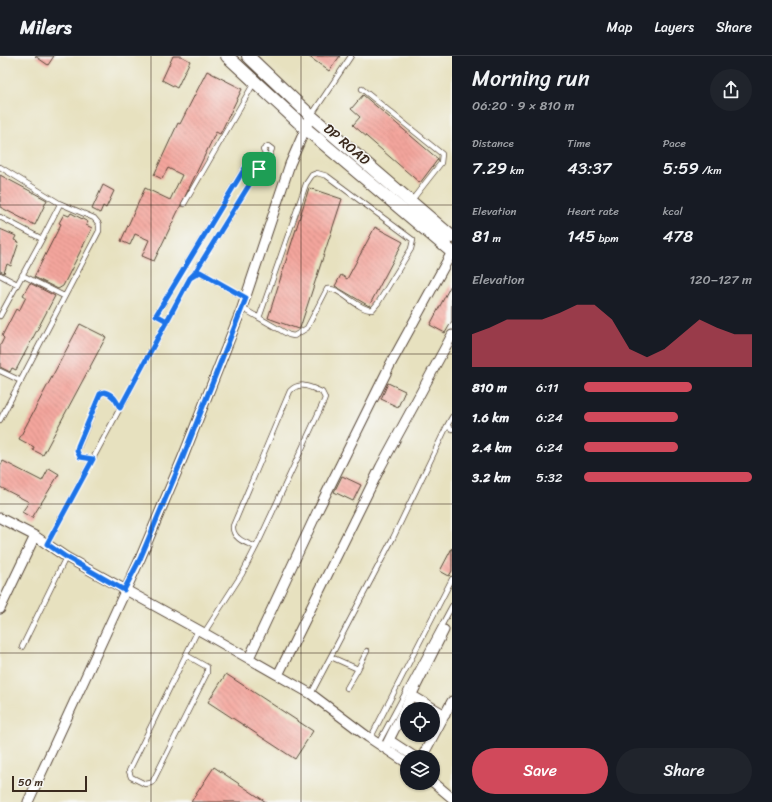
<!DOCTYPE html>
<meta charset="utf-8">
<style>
:root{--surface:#171b24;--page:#20242c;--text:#f1f3f6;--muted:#9ea1a6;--line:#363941;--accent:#d1495b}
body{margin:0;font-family:Sriracha,sans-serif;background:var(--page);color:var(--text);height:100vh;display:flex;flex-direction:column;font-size:15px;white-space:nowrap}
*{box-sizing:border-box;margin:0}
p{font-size:13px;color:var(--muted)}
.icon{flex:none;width:22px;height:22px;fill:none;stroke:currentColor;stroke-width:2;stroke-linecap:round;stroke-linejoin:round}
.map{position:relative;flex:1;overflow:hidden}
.panel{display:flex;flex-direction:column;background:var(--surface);width:320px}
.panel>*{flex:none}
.controls{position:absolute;left:400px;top:646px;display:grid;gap:8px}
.controls a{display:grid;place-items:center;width:40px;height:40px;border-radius:50%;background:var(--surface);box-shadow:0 1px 3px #0004;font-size:20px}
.scale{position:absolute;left:12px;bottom:10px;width:75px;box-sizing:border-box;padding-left:4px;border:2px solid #3b2a1e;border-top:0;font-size:11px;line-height:14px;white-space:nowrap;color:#3b2a1e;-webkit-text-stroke:3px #f6f6f2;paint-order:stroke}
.pin{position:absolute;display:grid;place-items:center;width:34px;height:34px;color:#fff;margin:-17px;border-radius:8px;box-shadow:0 2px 6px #0006}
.round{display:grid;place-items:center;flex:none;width:42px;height:42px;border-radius:21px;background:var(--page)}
.summary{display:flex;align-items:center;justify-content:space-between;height:68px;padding:0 20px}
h1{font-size:22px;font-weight:600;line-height:30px}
.figures{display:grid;grid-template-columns:repeat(3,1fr);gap:6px;height:68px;padding:4px 20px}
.figures div{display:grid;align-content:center}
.figures b{font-size:17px;font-weight:600}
.figures small{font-size:11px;font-weight:400}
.figures p{font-size:11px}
.chart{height:112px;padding:8px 20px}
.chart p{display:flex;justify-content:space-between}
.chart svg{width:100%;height:72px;margin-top:4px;fill:var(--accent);opacity:.7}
.action{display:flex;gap:8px;margin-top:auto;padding:8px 20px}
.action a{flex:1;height:46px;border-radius:24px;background:var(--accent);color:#fff;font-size:16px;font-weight:600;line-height:46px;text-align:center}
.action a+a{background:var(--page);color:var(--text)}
ul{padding:0 20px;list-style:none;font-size:13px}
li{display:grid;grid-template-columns:64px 48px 1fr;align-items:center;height:30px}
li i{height:10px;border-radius:5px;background:var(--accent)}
header{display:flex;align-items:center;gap:24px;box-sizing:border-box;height:56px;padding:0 20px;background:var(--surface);border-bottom:1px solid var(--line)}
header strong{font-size:19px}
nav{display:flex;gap:22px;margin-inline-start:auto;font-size:14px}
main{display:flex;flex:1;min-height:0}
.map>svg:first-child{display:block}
</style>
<header>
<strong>Milers</strong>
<nav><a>Map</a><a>Layers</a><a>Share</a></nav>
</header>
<main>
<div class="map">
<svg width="452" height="746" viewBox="0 0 452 746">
<defs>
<pattern id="building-back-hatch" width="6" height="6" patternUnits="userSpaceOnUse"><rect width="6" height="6" fill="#f4a69d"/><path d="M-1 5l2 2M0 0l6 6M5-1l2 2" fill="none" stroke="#c7877f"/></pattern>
</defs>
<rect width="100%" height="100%" fill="#f6f6f2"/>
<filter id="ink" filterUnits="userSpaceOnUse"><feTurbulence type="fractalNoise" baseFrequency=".025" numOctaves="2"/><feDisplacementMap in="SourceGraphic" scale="8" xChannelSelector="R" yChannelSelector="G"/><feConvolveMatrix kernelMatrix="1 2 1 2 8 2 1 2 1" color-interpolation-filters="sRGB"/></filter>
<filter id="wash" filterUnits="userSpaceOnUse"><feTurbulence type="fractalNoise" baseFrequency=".012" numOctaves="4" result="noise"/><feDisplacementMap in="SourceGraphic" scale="16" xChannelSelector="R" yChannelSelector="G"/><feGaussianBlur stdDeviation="0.9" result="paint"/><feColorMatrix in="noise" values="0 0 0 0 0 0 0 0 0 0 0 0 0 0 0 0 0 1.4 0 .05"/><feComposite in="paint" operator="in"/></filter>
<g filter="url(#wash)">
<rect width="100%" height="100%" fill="#e7e1bf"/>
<g id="blocks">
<!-- building -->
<path fill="url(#building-back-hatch)" d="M35,0H54L48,9Z
M173,0H181L190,5L177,32L162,24Z
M308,0H340L329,15Z
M207,15L242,33L220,78L216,76L154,205L142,200L149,184L135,178L130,189L121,185L145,132L170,144L182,119L168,112L162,123L154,119L178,67L180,68Z
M363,39L438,103L420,127L353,69L360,61L351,53Z
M0,119L47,144L35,169L0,151Z
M103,129L114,135L106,152L103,150L100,157L92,153Z
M309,132L342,143L300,272L298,273L268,262Z
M71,157L88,166L86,169L92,172L63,230L58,233L34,221L61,168L59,167L64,158L69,160Z
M375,171L403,186L369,250L335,230L341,219L347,223Z
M0,173L16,180L14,184L19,186L11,210L7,208L4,217L0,215Z
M30,227L55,240L16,314L12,312L10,316L0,311V290L4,282L2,280L16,253L19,255L26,241L23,239Z
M452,227V265L445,277L430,269Z
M80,268L106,281L43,399L33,394L34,391L19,383Z
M388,327L405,335L398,351L381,343Z
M3,405L42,425L49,412L59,418L32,462L22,456L29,446L0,431V411Z
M342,420L361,429L353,445L334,436Z
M452,492V515L449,520L440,515Z
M226,618L313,675L295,703L208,646Z
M214,711L266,746H191Z"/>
</g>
</g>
<g filter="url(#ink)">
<use href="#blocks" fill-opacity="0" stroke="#554536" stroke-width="1"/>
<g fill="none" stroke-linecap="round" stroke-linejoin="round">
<defs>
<path id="service" d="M362,33L442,98L441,107L412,144
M311,60L351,0
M0,111L59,147V150L42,183
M260,112C265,106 270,100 272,93L268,90L263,94L267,102
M184,148L254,27
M0,161L42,183L0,260
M0,219L17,228
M22,219L64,240
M242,252L289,279L294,280L307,272L327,233C339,230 357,254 372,254L378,247L411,193L413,184L327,120L317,117L312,119L306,128L259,262
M167,265L156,259L248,106L251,102L255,103L260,109L259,113L194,218
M0,315L21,325
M0,364L99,175V168L94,162L59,147
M447,370L452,361
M93,403L80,401L77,395L100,338L104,336C113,338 116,344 120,352
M47,488L190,222L200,216L245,242
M204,577L242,518L260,483L324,345L325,342L322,336C311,332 300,324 290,335L233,470C232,483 247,487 256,491
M22,591L66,501
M186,599L207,611V617L153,725L151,727L145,728L131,721L129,715L198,574
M331,601L358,613L367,595
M347,632L358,613
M311,638L393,482L447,370L452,373
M370,683L452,523
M378,688L452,550"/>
<path id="minor" d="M0,462L35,480L66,501L204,577L311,638L368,681L407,707
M0,553L35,480
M249,602L319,452L390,309L452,196
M278,619L381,410L452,279
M411,639L445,659
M389,684L415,701
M385,692L444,574
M422,701L452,645
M433,726L452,742
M28,746L140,503L183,401L242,252L290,108L311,60"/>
<path id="tertiary" d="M227,0L305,72L452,196
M248,0L311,60L452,181"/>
</defs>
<!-- service casing -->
<use href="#service" stroke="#554536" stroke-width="6"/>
<!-- minor casing -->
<use href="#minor" stroke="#554536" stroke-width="11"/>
<!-- tertiary casing -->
<use href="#tertiary" stroke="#554536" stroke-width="14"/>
<!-- service -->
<use href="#service" stroke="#fff" stroke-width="4.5"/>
<!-- minor -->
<use href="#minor" stroke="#fff" stroke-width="9"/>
<!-- tertiary -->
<use href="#tertiary" stroke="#fff" stroke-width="12"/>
</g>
</g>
<g fill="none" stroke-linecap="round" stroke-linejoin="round" filter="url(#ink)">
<defs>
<path id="route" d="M259,113L194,218L190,222L120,352C116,344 113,338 104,336L100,338L78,390L77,395L80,401L93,403L47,488L66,501L124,534L140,503L183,401L246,242L200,216L190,222L167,265L156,259L251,102L258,105L259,113"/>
</defs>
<!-- route casing -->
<use href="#route" stroke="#fff" stroke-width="8"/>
<!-- route -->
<use href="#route" stroke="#1a73e8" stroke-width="5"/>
</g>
<!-- grid -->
<path fill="none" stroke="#3b2a1e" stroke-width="1" stroke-opacity="0.55" d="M151,0V746M301,0V746M0,149H452M0,298H452M0,448H452M0,597H452"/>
<g text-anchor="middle" stroke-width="3" stroke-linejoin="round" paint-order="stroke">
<!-- street labels -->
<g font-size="14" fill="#3b2a1e" stroke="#f6f6f2">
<text transform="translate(347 88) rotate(40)" y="5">DP ROAD</text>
</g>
</g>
</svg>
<div class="controls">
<a><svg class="icon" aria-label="locate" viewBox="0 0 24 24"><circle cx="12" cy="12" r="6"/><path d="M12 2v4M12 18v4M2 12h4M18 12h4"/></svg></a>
<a><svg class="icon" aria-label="layers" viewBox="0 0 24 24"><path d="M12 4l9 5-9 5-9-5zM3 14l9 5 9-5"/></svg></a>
</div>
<div class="scale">50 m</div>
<div class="pin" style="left:259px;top:113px;background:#1e9e55"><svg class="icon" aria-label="arrive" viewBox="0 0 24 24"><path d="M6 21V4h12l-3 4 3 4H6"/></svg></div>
</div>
<section class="panel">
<div class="summary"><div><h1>Morning run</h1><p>06:20 · 9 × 810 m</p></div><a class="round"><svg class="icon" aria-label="share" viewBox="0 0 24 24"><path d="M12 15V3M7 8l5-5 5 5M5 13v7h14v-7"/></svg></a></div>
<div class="figures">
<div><p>Distance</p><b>7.29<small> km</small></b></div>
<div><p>Time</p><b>43:37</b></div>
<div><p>Pace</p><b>5:59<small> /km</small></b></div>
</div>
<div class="figures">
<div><p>Elevation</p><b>81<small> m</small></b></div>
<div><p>Heart rate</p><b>145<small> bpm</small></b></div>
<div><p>kcal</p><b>478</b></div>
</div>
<div class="chart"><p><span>Elevation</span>120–127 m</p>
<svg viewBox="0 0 160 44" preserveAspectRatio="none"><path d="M0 44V24L10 20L20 15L30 15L40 15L50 11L60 6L70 6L80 15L90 33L100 38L110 33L120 24L130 15L140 20L150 24L160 24V44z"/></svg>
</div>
<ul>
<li><b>810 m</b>6:11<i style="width:64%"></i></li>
<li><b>1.6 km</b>6:24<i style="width:56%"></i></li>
<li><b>2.4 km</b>6:24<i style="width:56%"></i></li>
<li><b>3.2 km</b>5:32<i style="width:100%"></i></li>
</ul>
<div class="action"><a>Save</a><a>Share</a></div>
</section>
</main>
